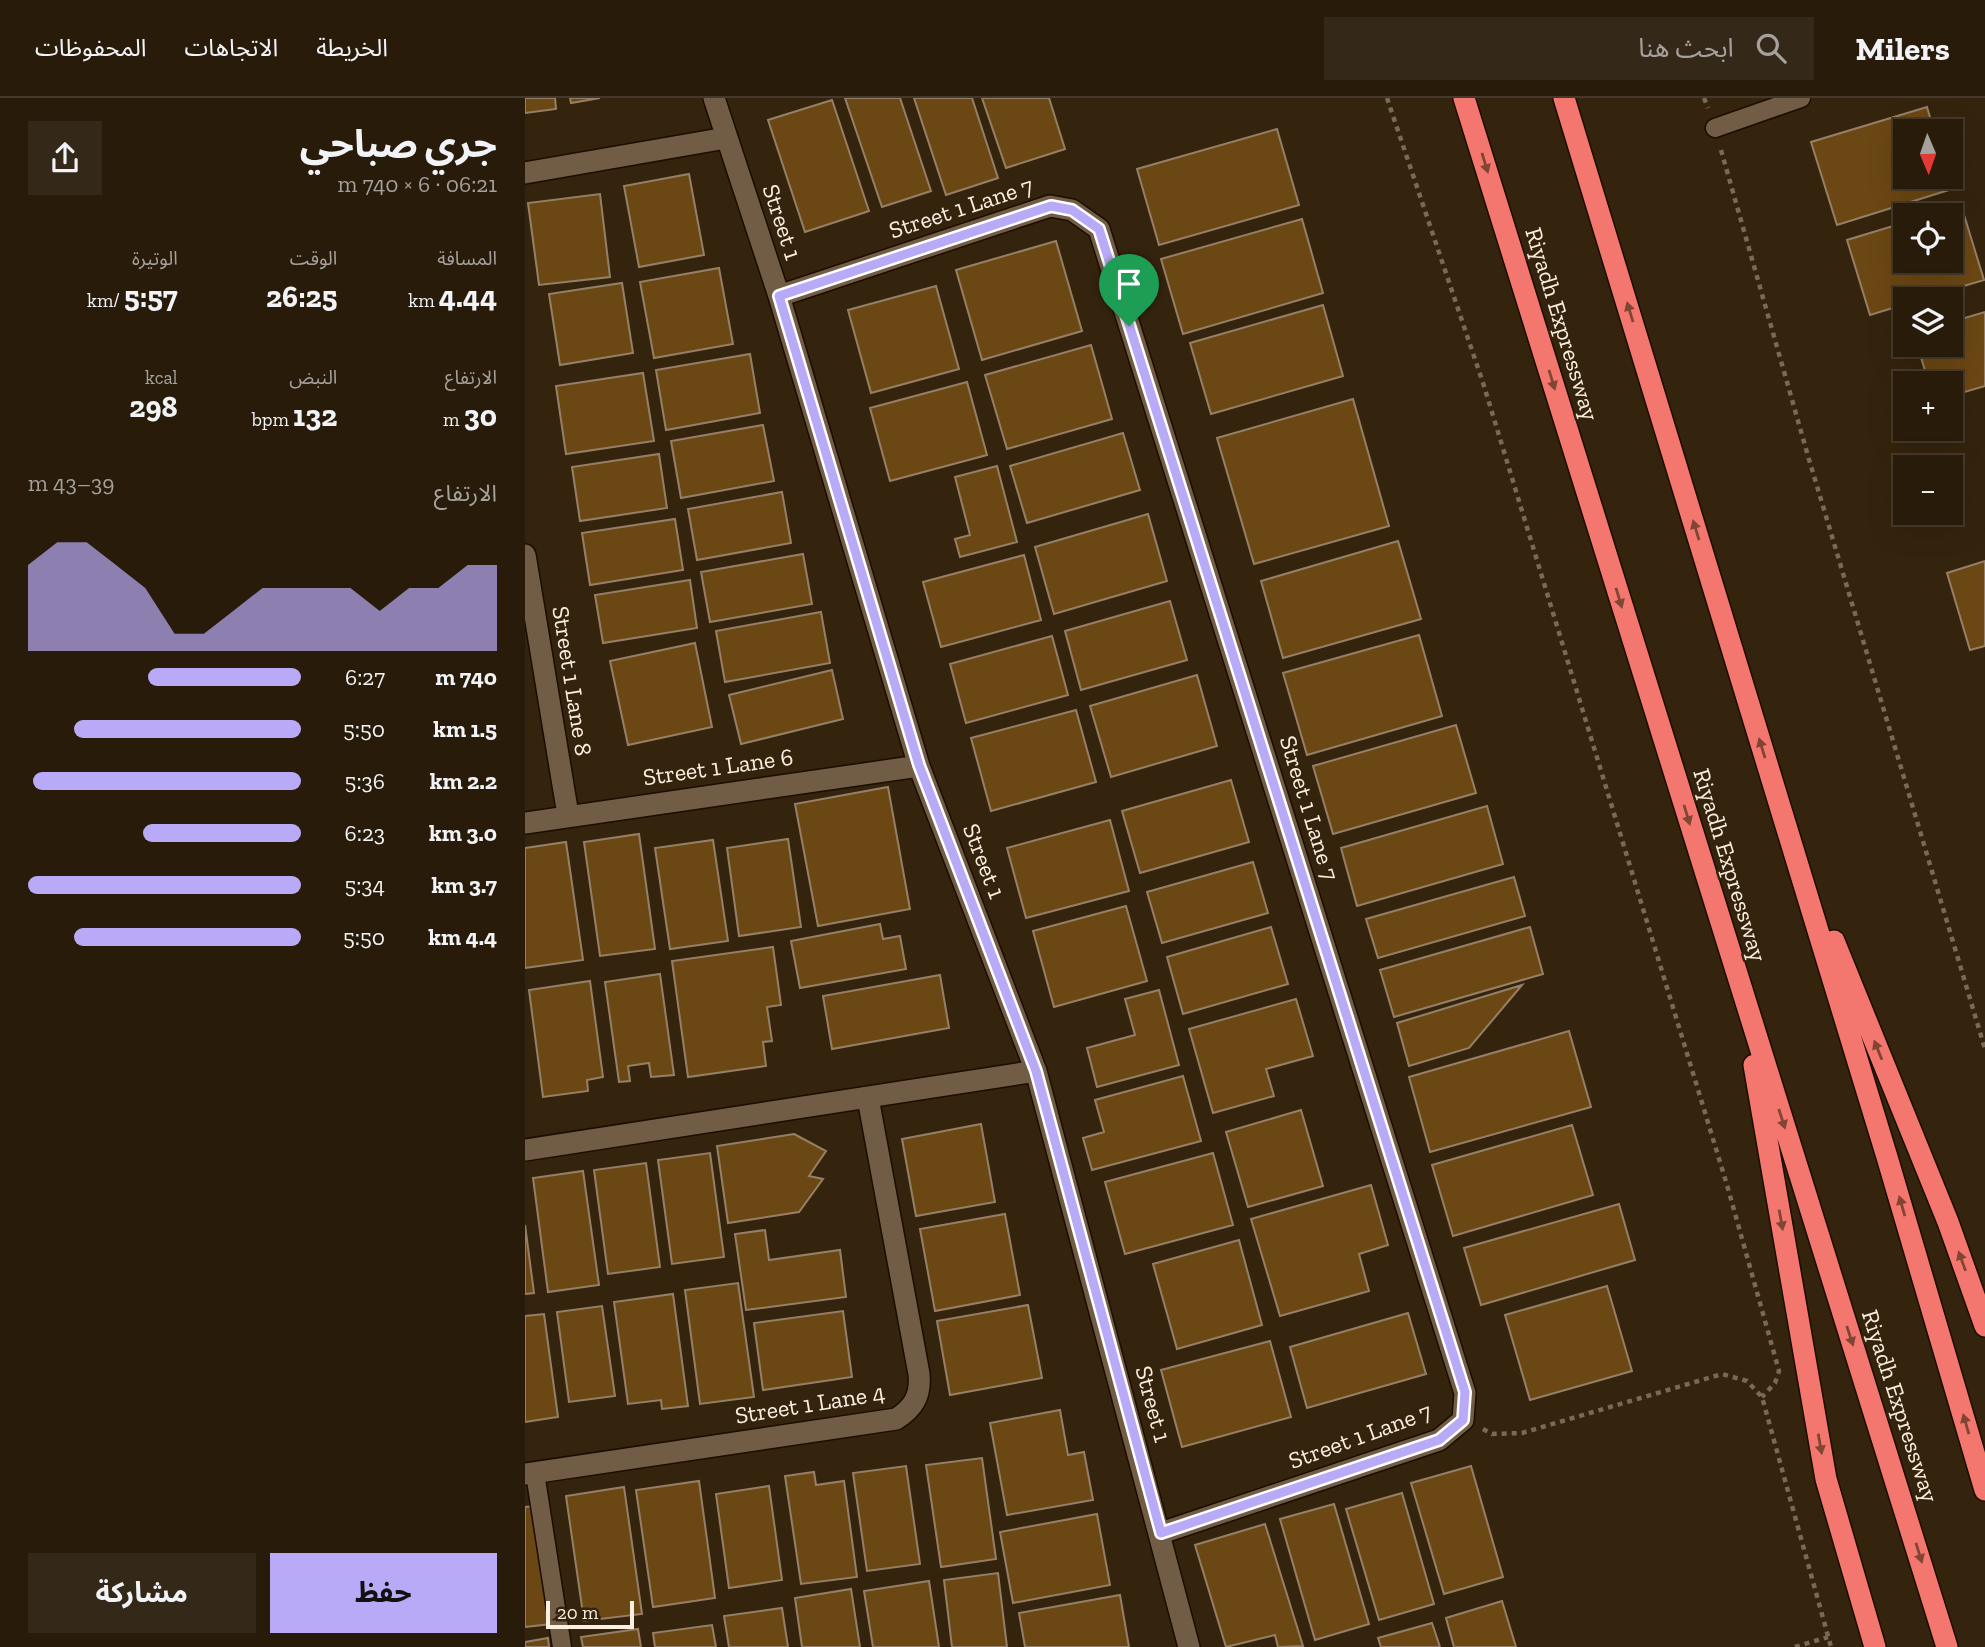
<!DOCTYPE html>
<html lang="ar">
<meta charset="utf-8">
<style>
:root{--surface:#281b0a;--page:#342818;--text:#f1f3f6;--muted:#a5a19c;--line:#44392b;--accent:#b9aaf7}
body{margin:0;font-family:"Zilla Slab","Noto Sans Arabic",serif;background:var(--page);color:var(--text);direction:rtl;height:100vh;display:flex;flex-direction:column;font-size:26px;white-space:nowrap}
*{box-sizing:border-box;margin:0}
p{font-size:23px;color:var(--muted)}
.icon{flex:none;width:38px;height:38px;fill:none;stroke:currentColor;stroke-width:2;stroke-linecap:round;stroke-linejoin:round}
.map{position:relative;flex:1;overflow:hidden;direction:ltr}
.sheet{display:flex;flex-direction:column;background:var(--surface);width:525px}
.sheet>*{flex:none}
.needle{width:46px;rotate:178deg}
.tools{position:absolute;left:1368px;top:21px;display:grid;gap:14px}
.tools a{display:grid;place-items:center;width:70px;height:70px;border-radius:0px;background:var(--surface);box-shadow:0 7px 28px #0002,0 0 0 2px var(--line);font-size:35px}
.scale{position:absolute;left:21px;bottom:18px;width:88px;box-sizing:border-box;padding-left:7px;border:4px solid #fbefe1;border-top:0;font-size:19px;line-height:24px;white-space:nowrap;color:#fbefe1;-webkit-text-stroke:5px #35240d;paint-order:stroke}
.pin{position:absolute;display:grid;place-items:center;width:60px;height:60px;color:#fff;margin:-72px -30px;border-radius:50% 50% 50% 0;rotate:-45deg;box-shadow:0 0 7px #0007}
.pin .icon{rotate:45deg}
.round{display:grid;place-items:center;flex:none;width:74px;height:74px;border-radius:0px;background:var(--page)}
.overview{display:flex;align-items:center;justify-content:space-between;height:119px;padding:0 28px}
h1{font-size:38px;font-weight:700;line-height:52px}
.figures{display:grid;grid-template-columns:repeat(3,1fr);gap:10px;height:119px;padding:7px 28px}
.figures div{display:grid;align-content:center}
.figures b{font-size:30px;font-weight:700}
.figures small{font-size:19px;font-weight:400}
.figures p{font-size:19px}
.chart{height:196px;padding:14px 28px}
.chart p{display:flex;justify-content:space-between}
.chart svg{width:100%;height:126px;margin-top:7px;fill:var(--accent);opacity:.7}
.primary-button{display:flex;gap:14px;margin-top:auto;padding:14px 28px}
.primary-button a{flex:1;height:80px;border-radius:0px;background:var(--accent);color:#111;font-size:28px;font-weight:700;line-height:80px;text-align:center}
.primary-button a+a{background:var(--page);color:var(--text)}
ul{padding:0 28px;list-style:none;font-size:23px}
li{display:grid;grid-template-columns:112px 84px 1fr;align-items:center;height:52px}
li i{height:18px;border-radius:9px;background:var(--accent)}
header{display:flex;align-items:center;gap:42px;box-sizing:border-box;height:98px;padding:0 35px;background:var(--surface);border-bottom:2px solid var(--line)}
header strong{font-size:33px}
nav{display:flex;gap:38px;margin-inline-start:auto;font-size:24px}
.search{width:490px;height:63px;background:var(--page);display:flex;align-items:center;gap:18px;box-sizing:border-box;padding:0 24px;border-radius:0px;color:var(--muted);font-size:26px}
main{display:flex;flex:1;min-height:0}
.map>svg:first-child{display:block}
</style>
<header>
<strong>Milers</strong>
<div class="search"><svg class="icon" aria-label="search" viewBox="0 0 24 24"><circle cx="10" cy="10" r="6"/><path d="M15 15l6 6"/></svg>ابحث هنا</div>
<nav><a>الخريطة</a><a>الاتجاهات</a><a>المحفوظات</a></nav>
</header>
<main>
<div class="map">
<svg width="1460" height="1549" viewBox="0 0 1460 1549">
<rect width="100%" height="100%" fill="#35240d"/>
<!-- building -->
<path fill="#6b4713" stroke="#958067" stroke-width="2" d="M0,0H30L31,11L0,15Z
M45,0H75L46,5Z
M320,0H375L406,93L357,109Z
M389,0H447L473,80L421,97Z
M457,0H524L540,51L481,70Z
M307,2L344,113L280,134L243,22Z
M1402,9L1409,33H1381V79H1423L1427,91L1312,127L1286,44Z
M752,31L774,107L634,147L612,71Z
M164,76L179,157L114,169L99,88Z
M75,96L85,179L14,187L3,105Z
M1436,107L1459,182L1395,201H1381V206L1345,217L1322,142L1381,124V163H1426V117H1404Z
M777,121L798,195L658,236L636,161Z
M531,143L557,233L457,262L431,172Z
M194,170L208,246L129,260L115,184Z
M97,185L108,255L35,267L24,196Z
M411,188L434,271L346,295L323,212Z
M798,207L818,278L686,316L665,245Z
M1460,214V288L1426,298V285H1404L1392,247H1426V224Z
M566,247L587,321L482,351L460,277Z
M225,256L235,315L141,332L131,272Z
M118,275L129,343L41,356L31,288Z
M442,284L462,357L365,383L345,310Z
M828,301L864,428L729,466L692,340Z
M238,327L249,383L156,400L146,343Z
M598,335L615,392L502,425L485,368Z
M134,356L142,410L55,423L47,369Z
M472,368L492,444L435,459L430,441L445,437L430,379Z
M257,394L266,445L172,462L163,411Z
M623,416L642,483L529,516L510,449Z
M150,421L158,472L65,487L57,435Z
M873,443L896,521L758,560L736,483Z
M278,456L287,506L185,524L176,474Z
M499,457L516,522L416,549L398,484Z
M1460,463V548L1445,552L1422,475Z
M165,482L172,530L78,545L70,497Z
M645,503L662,562L556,592L540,533Z
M296,514L305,565L200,584L191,533Z
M894,537L917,618L782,657L758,575Z
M527,538L543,597L441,625L425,566Z
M170,545L187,629L103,647L85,563Z
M307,572L318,621L216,646L204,597Z
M672,577L692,648L586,679L565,608Z
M551,612L571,684L466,713L446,640Z
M931,627L951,695L808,736L788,668Z
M706,682L724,744L615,775L597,713Z
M363,689L385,811L293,828L270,706Z
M962,708L978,766L832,808L816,750Z
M585,722L604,793L501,820L482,750Z
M114,736L130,851L75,858L59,744Z
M263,741L276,829L214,838L202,750Z
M188,742L203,843L145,851L130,750Z
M41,744L58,862L0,870V750Z
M728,764L743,815L637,845L622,794Z
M989,779L1000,818L853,860L841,821Z
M601,808L622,883L529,909L508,833Z
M355,826L358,841L375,838L381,871L275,890L266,843Z
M746,829L763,886L658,916L642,859Z
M1005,829L1018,876L869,919L855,872Z
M248,849L256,907L242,909L247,943L238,944L241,968L163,979L147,863Z
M135,876L149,977L126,979L124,965L103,968L105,983L94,984L80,884Z
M415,877L424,930L307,951L298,898Z
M65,883L78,979L62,982L63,993L18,999L4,892Z
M997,887L944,950L884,968L872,925Z
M634,892L654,967L572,989L562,950L610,937L600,901Z
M771,901L788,958L741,971L749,998L688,1015L664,931Z
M1044,933L1066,1009L905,1054L884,979Z
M658,978L676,1043L567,1072L558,1040L579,1034L570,1002Z
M776,1012L798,1088L723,1109L701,1034Z
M456,1026L470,1104L391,1118L377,1041Z
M1047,1027L1068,1097L928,1138L907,1067Z
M269,1036L301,1053L284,1078L298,1081L274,1114L203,1125L192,1048Z
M185,1055L199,1159L147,1166L133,1062Z
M688,1055L708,1127L600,1156L580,1084Z
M121,1065L135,1169L83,1176L69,1072Z
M58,1073L74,1187L23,1194L8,1080Z
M846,1087L863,1147L834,1156L844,1193L755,1218L726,1121Z
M1094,1106L1110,1162L956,1207L939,1150Z
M480,1116L495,1197L410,1213L395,1131Z
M0,1127L9,1195L0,1196Z
M240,1132L244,1162L315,1152L321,1199L221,1212L210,1136Z
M714,1142L737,1227L652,1251L628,1166Z
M213,1185L229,1299L175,1306L160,1192Z
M1082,1188L1107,1273L1005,1302L980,1217Z
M148,1196L163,1308L137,1311L136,1302L103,1306L89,1204Z
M503,1207L517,1280L425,1297L412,1223Z
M77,1208L90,1298L44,1304L32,1214Z
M318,1213L327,1279L238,1292L229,1225Z
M883,1215L901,1276L782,1310L765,1249Z
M19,1216L33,1319L0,1324V1218Z
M745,1243L766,1319L657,1349L636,1272Z
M535,1312L543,1357L559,1354L568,1402L482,1417L465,1325Z
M457,1360L471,1461L416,1469L401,1367Z
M381,1368L395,1466L342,1473L328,1375Z
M946,1368L978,1479L919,1496L886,1385Z
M289,1374L291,1387L319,1383L332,1479L276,1486L260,1378Z
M174,1383L190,1500L128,1509L111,1392Z
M244,1388L257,1482L204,1490L191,1396Z
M99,1389L117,1516L59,1523L41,1398Z
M877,1395L909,1506L854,1522L821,1411Z
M809,1406L844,1526L790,1542L755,1421Z
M10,1408L26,1526L0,1529V1409Z
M572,1416L585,1487L488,1505L475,1434Z
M740,1426L778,1548L753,1549L750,1537L701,1549L670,1447Z
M473,1475L482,1549H427L419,1482Z
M404,1483L414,1549H348L339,1493Z
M326,1491L335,1549H277L270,1500Z
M595,1497L604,1549H500L494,1515Z
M977,1503L991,1549H929L921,1520Z
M257,1510L263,1549H204L199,1518Z
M907,1525L915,1549H856L853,1540Z
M187,1527L191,1549H130L128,1535Z
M113,1531L116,1549H58L56,1539Z
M23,1540L24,1549H0V1544Z"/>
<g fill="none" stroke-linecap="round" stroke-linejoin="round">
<defs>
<path id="lane" d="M1190,30L1276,0
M10,1375L37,1549"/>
<path id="street" d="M189,0L254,198L394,668L511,973L664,1549
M0,75L201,40
M254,198L525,108L547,112L574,131L940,1295L938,1322L914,1342L636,1435
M0,457L43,717
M0,725L394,668
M0,1052L511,973
M0,1376L371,1321C389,1310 396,1297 394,1276L343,1000"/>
<path id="highway" d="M939,0L1422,1549
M1039,0L1362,1059L1460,1392
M1309,843L1423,1124L1460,1228
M1229,967L1301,1381L1350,1549"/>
</defs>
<!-- lane casing -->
<use href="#lane" stroke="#1c0c00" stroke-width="21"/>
<!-- street casing -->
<use href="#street" stroke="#1c0c00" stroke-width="24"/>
<!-- highway casing -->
<use href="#highway" stroke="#1c0c00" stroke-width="24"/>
<!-- path -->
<path stroke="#796a56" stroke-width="4.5" stroke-dasharray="5 5" stroke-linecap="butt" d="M862,0L959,288L1202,1087L1254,1273L1250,1285L1237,1299
M1179,0L1183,10
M1196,52L1283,358L1460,951
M958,1331L967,1336L997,1335L1197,1276L1222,1283L1237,1299L1306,1549
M1270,1549L1303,1539"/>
<!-- lane -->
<use href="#lane" stroke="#715d45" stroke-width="18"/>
<!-- street -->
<use href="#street" stroke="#715d45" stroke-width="21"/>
<!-- highway -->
<use href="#highway" stroke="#f3776f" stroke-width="21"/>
</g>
<!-- one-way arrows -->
<defs><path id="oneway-solid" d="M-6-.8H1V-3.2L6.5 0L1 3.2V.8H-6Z" transform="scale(1.75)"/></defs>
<g fill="#814534">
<use href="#oneway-solid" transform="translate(960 65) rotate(73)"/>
<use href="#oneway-solid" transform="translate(1105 214) rotate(-107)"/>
<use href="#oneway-solid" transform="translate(1027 282) rotate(73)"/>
<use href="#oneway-solid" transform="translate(1171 432) rotate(-107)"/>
<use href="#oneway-solid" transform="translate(1094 500) rotate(73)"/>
<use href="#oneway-solid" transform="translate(1237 650) rotate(-107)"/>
<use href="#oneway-solid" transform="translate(1162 717) rotate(73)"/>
<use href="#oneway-solid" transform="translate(1353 952) rotate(-112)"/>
<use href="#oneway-solid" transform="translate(1257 1021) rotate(72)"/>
<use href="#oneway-solid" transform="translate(1377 1108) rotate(-106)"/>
<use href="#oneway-solid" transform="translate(1256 1122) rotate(80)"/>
<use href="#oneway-solid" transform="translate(1437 1163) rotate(-110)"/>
<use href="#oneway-solid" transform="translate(1325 1238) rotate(72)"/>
<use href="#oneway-solid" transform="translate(1441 1326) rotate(-106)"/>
<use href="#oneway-solid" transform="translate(1295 1346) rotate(80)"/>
<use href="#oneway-solid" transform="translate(1394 1455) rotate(73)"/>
</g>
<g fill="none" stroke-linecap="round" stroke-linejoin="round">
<defs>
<path id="route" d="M526,108L547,112L574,131L940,1294L938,1322L914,1342L636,1435L511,973L394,667L254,198Z"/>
</defs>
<!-- route casing -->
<use href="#route" stroke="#fff" stroke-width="14"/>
<!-- route -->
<use href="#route" stroke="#b9aaf7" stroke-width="9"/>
</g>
<g text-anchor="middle" stroke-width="5" stroke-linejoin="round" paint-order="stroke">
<!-- street labels -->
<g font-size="24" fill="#fbefe1" stroke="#35240d">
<text transform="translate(436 110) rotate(-18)" y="8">Street 1 Lane 7</text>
<text transform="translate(257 124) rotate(72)" y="8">Street 1</text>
<text transform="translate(1037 226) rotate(73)" y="8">Riyadh Expressway</text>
<text transform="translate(47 583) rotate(81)" y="8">Street 1 Lane 8</text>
<text transform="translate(193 669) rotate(-8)" y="8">Street 1 Lane 6</text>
<text transform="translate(784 710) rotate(73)" y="8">Street 1 Lane 7</text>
<text transform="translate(459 763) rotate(69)" y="8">Street 1</text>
<text transform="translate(1205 767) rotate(73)" y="8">Riyadh Expressway</text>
<text transform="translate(285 1306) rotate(-9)" y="8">Street 1 Lane 4</text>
<text transform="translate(628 1306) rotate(75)" y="8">Street 1</text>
<text transform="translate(1375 1308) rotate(72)" y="8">Riyadh Expressway</text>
<text transform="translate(835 1338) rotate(-20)" y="8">Street 1 Lane 7</text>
</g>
</g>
</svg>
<div class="tools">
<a><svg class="needle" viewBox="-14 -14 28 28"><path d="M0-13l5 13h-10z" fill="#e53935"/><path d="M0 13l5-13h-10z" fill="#a5a19c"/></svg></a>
<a><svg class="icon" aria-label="locate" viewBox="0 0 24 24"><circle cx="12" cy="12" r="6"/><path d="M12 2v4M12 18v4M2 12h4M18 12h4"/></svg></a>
<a><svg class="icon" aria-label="layers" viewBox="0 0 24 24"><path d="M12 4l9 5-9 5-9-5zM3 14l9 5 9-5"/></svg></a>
<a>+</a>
<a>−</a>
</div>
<div class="scale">20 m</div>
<div class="pin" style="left:604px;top:228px;background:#1e9e55"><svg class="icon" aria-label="arrive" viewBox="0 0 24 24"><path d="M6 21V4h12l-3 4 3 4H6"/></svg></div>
</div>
<section class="sheet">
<div class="overview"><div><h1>جري صباحي</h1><p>06:21 · 6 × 740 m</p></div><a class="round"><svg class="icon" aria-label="share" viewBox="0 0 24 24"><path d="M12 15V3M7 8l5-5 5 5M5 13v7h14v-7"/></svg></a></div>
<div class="figures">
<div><p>المسافة</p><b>4.44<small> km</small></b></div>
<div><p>الوقت</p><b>26:25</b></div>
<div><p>الوتيرة</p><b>5:57<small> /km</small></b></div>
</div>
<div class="figures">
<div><p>الارتفاع</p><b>30<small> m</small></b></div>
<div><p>النبض</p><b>132<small> bpm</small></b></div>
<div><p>kcal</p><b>298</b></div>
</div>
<div class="chart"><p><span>الارتفاع</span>39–43 m</p>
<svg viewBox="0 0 160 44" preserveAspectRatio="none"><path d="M0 44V14L10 6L20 6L30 14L40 22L50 38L60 38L70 30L80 22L90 22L100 22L110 22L120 30L130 22L140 22L150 14L160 14V44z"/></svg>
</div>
<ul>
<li><b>740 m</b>6:27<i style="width:56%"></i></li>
<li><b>1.5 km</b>5:50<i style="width:83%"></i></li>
<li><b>2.2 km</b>5:36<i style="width:98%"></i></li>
<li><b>3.0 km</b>6:23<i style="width:58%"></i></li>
<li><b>3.7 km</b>5:34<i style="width:100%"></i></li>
<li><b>4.4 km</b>5:50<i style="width:83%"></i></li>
</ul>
<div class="primary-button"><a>حفظ</a><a>مشاركة</a></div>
</section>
</main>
